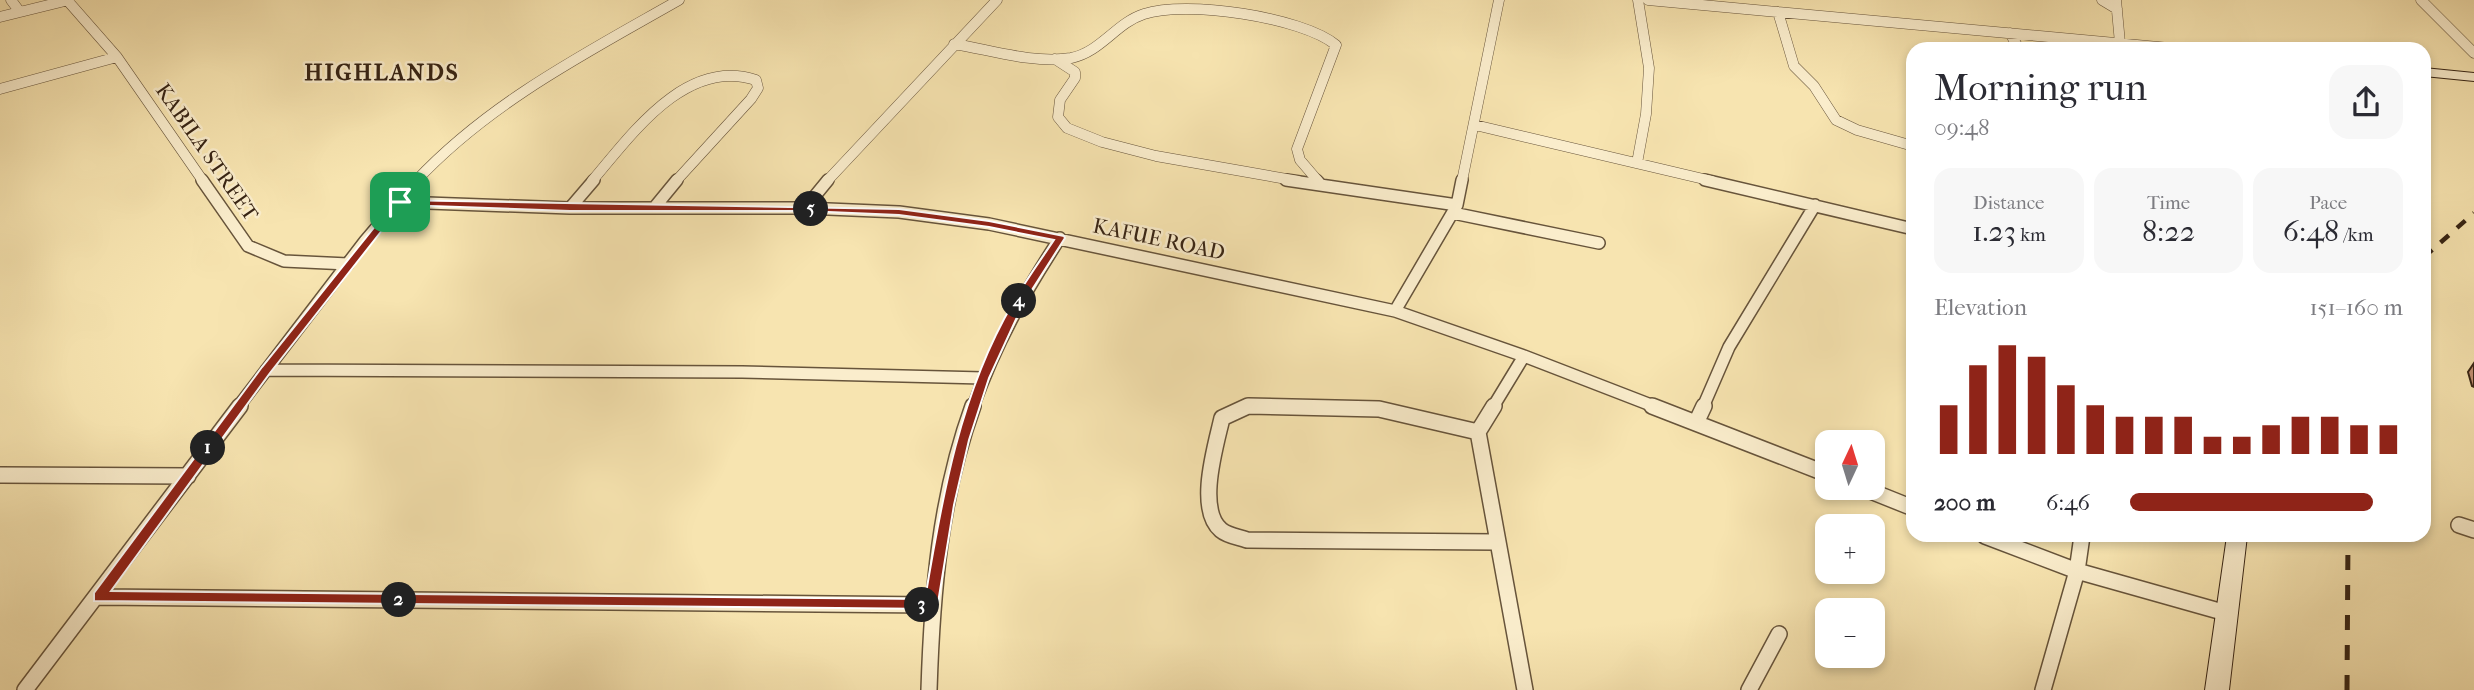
<!DOCTYPE html>
<meta charset="utf-8">
<style>
:root{--surface:#fff;--page:#f7f7f7;--text:#2b2b33;--muted:#7c7c81;--accent:#8f2418}
body{margin:0;font-family:"IM FELL French Canon",serif;background:var(--page);color:var(--text);height:100vh;display:flex;flex-direction:column;font-size:26px;white-space:nowrap}
*{box-sizing:border-box;margin:0}
p{font-size:23px;color:var(--muted)}
.icon{flex:none;width:38px;height:38px;fill:none;stroke:currentColor;stroke-width:2;stroke-linecap:round;stroke-linejoin:round}
.map{position:relative;flex:1;overflow:hidden}
.drawer{position:absolute;left:1906px;top:42px;width:525px;height:500px;display:flex;flex-direction:column;background:var(--surface);border-radius:21px;box-shadow:0 4px 10px #0003}
.drawer>*{flex:none}
.needle{width:46px;rotate:4deg}
.tools{position:absolute;left:1815px;top:430px;display:grid;gap:14px}
.tools a{display:grid;place-items:center;width:70px;height:70px;border-radius:14px;background:var(--surface);box-shadow:0 4px 10px #0003;font-size:35px}
.pin{position:absolute;display:grid;place-items:center;width:60px;height:60px;color:#fff;margin:-30px;border-radius:14px;box-shadow:0 4px 10px #0006}
.km{position:absolute;width:35px;height:35px;margin:-18px;border-radius:50%;background:#222;color:#fff;font-size:19px;line-height:35px;text-align:center}
.round{display:grid;place-items:center;flex:none;width:74px;height:74px;border-radius:21px;background:var(--page)}
.headline{display:flex;align-items:center;justify-content:space-between;height:119px;padding:0 28px}
h1{font-size:38px;font-weight:600;line-height:52px}
.figures{display:grid;grid-template-columns:repeat(3,1fr);gap:10px;height:119px;padding:7px 28px}
.figures div{display:grid;align-content:center;border-radius:18px;background:var(--page);text-align:center}
.figures b{font-size:30px;font-weight:600}
.figures small{font-size:19px;font-weight:400}
.figures p{font-size:19px}
.chart{height:196px;padding:14px 28px}
.chart p{display:flex;justify-content:space-between}
.chart svg{width:100%;height:126px;margin-top:7px;stroke:var(--accent);stroke-width:6}
ul{padding:0 28px;list-style:none;font-size:23px}
li{display:grid;grid-template-columns:112px 84px 1fr;align-items:center;height:52px}
li i{height:18px;border-radius:9px;background:var(--accent)}
.map>svg:first-child{display:block}
</style>
<div class="map">
<svg width="2474" height="690" viewBox="0 0 2474 690">
<rect width="100%" height="100%" fill="#f7e4b0"/>
<filter id="stains"><feTurbulence type="fractalNoise" baseFrequency=".00286" numOctaves="4"/><feColorMatrix values="0 0 0 0 .2 0 0 0 0 .09 0 0 0 0 .02 0 0 0 .5 -.17"/></filter>
<radialGradient id="worn" r=".72"><stop offset=".6" stop-color="#630" stop-opacity="0"/><stop offset="1" stop-color="#630" stop-opacity=".3"/></radialGradient>
<g fill="none" stroke-linecap="round" stroke-linejoin="round">
<defs>
<path id="street-far2" d="M11,0L20,12
M67,0L117,57L203,181
M1648,0L2180,49
M2102,0L2117,9
M2116,0L2120,43
M2421,0L2474,53
M1778,12L1794,66L1814,86L1836,120L1857,130L1913,146
M0,17L69,0
M2010,33L2019,49
M954,44C991,50 1033,64 1071,58C1101,52 1116,23 1144,14C1186,0 1302,17 1336,45L1297,149L1300,160L1318,181
M1055,59L1075,72V78L1060,100L1058,117L1067,128L1102,142L1156,156L1298,181
M0,89L117,57
M1475,125L1712,181
M1637,163L1646,114L1649,68L1638,0
M416,181C490,102 586,53 679,0
M592,181C632,134 686,57 756,80L758,88L751,99L676,181
M827,181L997,0
M1462,181L1499,0"/>
<path id="street-far1" d="M202,180L248,246L284,261L348,264
M1286,180L1457,205
M1316,180L1320,184
M1705,180L1913,229
M400,202L570,208H805L899,212L989,224L1395,311L1524,356L1656,407
M570,208L594,180
M654,208L677,180
M805,208L828,180
M1453,213L1599,243
M1395,311L1457,205L1462,180
M266,370L742,372L983,378
M238,407L365,241L417,180
M973,407C996,343 1023,295 1060,238
M1245,407H1312
M1493,407L1524,356
M1703,407L1729,347L1815,205"/>
<path id="street" d="M1494,406L1478,432L1525,690
M1652,406L1827,474
M1696,423L1704,406
M1478,432L1379,409L1248,406L1222,418C1216,445 1196,509 1221,530C1228,536 1239,537 1247,540L1496,542
M0,475L188,476
M1863,488L1913,508
M2459,525L2474,530
M1985,536L2077,571L2226,613
M99,597L931,605
M25,690L240,406
M929,690C932,593 940,497 973,406
M1749,690L1779,634
M2043,690L2077,571L2082,536"/>
<path id="secondary" d="M2424,68L2474,73V81L2424,76Z
M2227,536H2247L2229,690H2205Z"/>
</defs>
<!-- street-far2 casing -->
<use href="#street-far2" stroke="#67543b" stroke-width="11"/>
<!-- street-far1 casing -->
<use href="#street-far1" stroke="#67543b" stroke-width="14"/>
<!-- street casing -->
<use href="#street" stroke="#67543b" stroke-width="18"/>
<!-- secondary casing -->
<use href="#secondary" stroke="#372414" stroke-width="2"/>
<!-- street-far2 -->
<use href="#street-far2" stroke="#faedcc" stroke-width="10"/>
<!-- street-far1 -->
<use href="#street-far1" stroke="#faedcc" stroke-width="11"/>
<!-- street -->
<use href="#street" stroke="#faedcc" stroke-width="15"/>
<!-- secondary -->
<use href="#secondary" fill="#faedcc" fill-rule="evenodd"/>
<!-- rail-far1 -->
<path stroke="#372414" stroke-width="4.5" stroke-dasharray="11 11" stroke-linecap="butt" d="M2424,257L2474,213"/>
<!-- rail -->
<path stroke="#372414" stroke-width="5" stroke-dasharray="15 15" stroke-linecap="butt" d="M2347,690L2348,536"/>
</g>
<!-- wall -->
<path fill="#c29074" stroke="#372414" stroke-width="2" d="M2474,363V387L2472,386L2468,372Z"/>
<!-- route -->
<path fill="#8f2418" stroke="#fff" stroke-width="2" fill-rule="evenodd" d="M396,200L899,209L989,221L1064,236L1065,238L1023,304L989,378L969,440L954,505L937,609L94,601V593L262,367ZM402,205L570,211H805L899,215L989,227L1054,240C1040,261 1025,281 1013,303C960,393 942,497 925,599L111,591L270,373Z"/>
<g text-anchor="middle" stroke-width="5" stroke-linejoin="round" paint-order="stroke">
<!-- street labels -->
<g font-size="21" fill="#372414" stroke="#faedcc">
<text transform="translate(207 152) rotate(55)" y="7">KABILA STREET</text>
<text transform="translate(1159 239) rotate(12)" y="7">KAFUE ROAD</text>
</g>
<!-- far-district labels -->
<g font-size="23" font-weight="bold" letter-spacing="2" fill="#372414" stroke="#faedcc">
<text x="382" y="80">HIGHLANDS</text>
</g>
</g>
<rect width="100%" height="100%" filter="url(#stains)"/>
<rect width="100%" height="100%" fill="url(#worn)"/>
</svg>
<div class="tools">
<a><svg class="needle" viewBox="-14 -14 28 28"><path d="M0-13l5 13h-10z" fill="#e53935"/><path d="M0 13l5-13h-10z" fill="#7c7c81"/></svg></a>
<a>+</a>
<a>−</a>
</div>
<div class="pin" style="left:400px;top:202px;background:#1e9e55"><svg class="icon" aria-label="arrive" viewBox="0 0 24 24"><path d="M6 21V4h12l-3 4 3 4H6"/></svg></div>
<b class="km" style="left:208px;top:448px">1</b>
<b class="km" style="left:399px;top:600px">2</b>
<b class="km" style="left:922px;top:605px">3</b>
<b class="km" style="left:1019px;top:301px">4</b>
<b class="km" style="left:811px;top:209px">5</b>
<section class="drawer">
<div class="headline"><div><h1>Morning run</h1><p>09:48</p></div><a class="round"><svg class="icon" aria-label="share" viewBox="0 0 24 24"><path d="M12 15V3M7 8l5-5 5 5M5 13v7h14v-7"/></svg></a></div>
<div class="figures">
<div><p>Distance</p><b>1.23<small> km</small></b></div>
<div><p>Time</p><b>8:22</b></div>
<div><p>Pace</p><b>6:48<small> /km</small></b></div>
</div>
<div class="chart"><p><span>Elevation</span>151–160 m</p>
<svg viewBox="0 0 160 44" preserveAspectRatio="none"><path d="M5 44V27M15 44V13M25 44V6M35 44V10M45 44V20M55 44V27M65 44V31M75 44V31M85 44V31M95 44V38M105 44V38M115 44V34M125 44V31M135 44V31M145 44V34M155 44V34"/></svg>
</div>
<ul>
<li><b>200 m</b>6:46<i style="width:89%"></i></li>
</ul>
</section>
</div>
